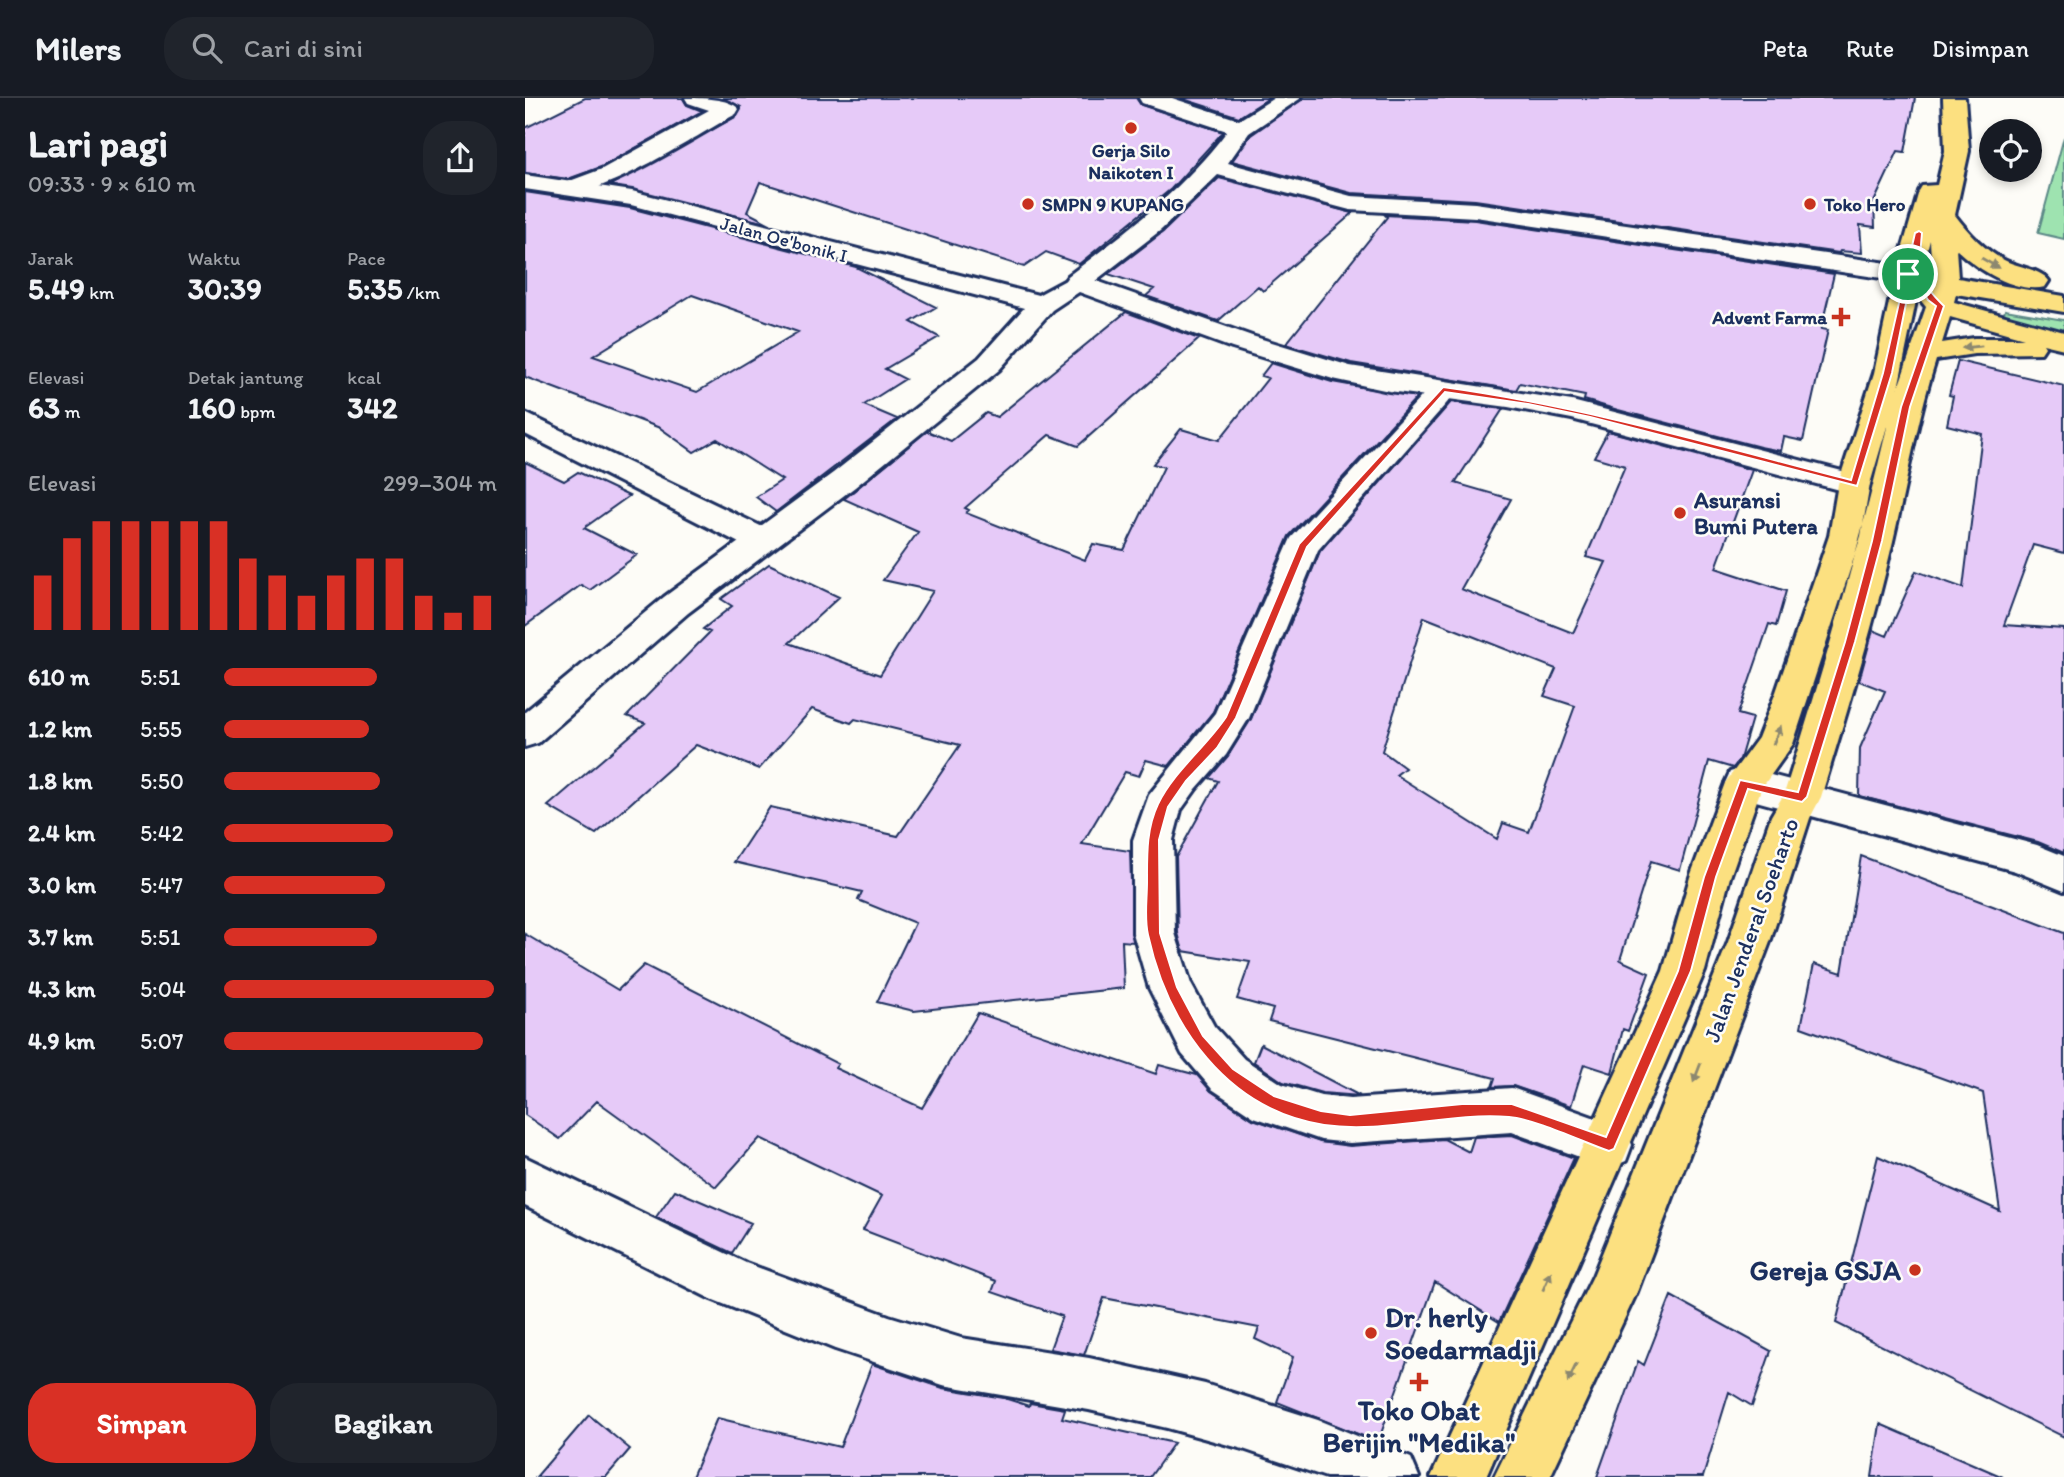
<!DOCTYPE html>
<html lang="id">
<meta charset="utf-8">
<style>
:root{--surface:#171b24;--page:#20242c;--text:#f1f3f6;--muted:#9ea1a6;--line:#363941;--accent:#d93025}
body{margin:0;font-family:Itim,sans-serif;background:var(--page);color:var(--text);height:100vh;display:flex;flex-direction:column;font-size:26px;white-space:nowrap}
*{box-sizing:border-box;margin:0}
p{font-size:23px;color:var(--muted)}
.icon{flex:none;width:38px;height:38px;fill:none;stroke:currentColor;stroke-width:2;stroke-linecap:round;stroke-linejoin:round}
.map{position:relative;flex:1;overflow:hidden}
.drawer{display:flex;flex-direction:column;background:var(--surface);width:525px}
.drawer>*{flex:none}
.fabs{position:absolute;left:1454px;top:21px;display:grid;gap:14px}
.fabs a{display:grid;place-items:center;width:63px;height:63px;border-radius:50%;background:var(--surface);box-shadow:0 4px 10px #0003;font-size:35px}
.pin{position:absolute;display:grid;place-items:center;width:60px;height:60px;color:#fff;margin:-30px;border:4px solid #fff;border-radius:50%;box-shadow:0 2px 7px #0007}
.round{display:grid;place-items:center;flex:none;width:74px;height:74px;border-radius:28px;background:var(--page)}
.summary{display:flex;align-items:center;justify-content:space-between;height:119px;padding:0 28px}
h1{font-size:38px;font-weight:800;line-height:52px}
.figures{display:grid;grid-template-columns:repeat(3,1fr);gap:10px;height:119px;padding:7px 28px}
.figures div{display:grid;align-content:center}
.figures b{font-size:30px;font-weight:800}
.figures small{font-size:19px;font-weight:400}
.figures p{font-size:19px}
.chart{height:196px;padding:14px 28px}
.chart p{display:flex;justify-content:space-between}
.chart svg{width:100%;height:126px;margin-top:7px;stroke:var(--accent);stroke-width:6}
.action{display:flex;gap:14px;margin-top:auto;padding:14px 28px}
.action a{flex:1;height:80px;border-radius:28px;background:var(--accent);color:#fff;font-size:28px;font-weight:800;line-height:80px;text-align:center}
.action a+a{background:var(--page);color:var(--text)}
ul{padding:0 28px;list-style:none;font-size:23px}
li{display:grid;grid-template-columns:112px 84px 1fr;align-items:center;height:52px}
li i{height:18px;border-radius:9px;background:var(--accent)}
header{display:flex;align-items:center;gap:42px;box-sizing:border-box;height:98px;padding:0 35px;background:var(--surface);border-bottom:2px solid var(--line)}
header strong{font-size:33px}
nav{display:flex;gap:38px;margin-inline-start:auto;font-size:24px}
.search{width:490px;height:63px;background:var(--page);display:flex;align-items:center;gap:18px;box-sizing:border-box;padding:0 24px;border-radius:28px;color:var(--muted);font-size:26px}
main{display:flex;flex:1;min-height:0}
.map>svg:first-child{display:block}
</style>
<header>
<strong>Milers</strong>
<div class="search"><svg class="icon" aria-label="search" viewBox="0 0 24 24"><circle cx="10" cy="10" r="6"/><path d="M15 15l6 6"/></svg>Cari di sini</div>
<nav><a>Peta</a><a>Rute</a><a>Disimpan</a></nav>
</header>
<main>
<section class="drawer">
<div class="summary"><div><h1>Lari pagi</h1><p>09:33 · 9 × 610 m</p></div><a class="round"><svg class="icon" aria-label="share" viewBox="0 0 24 24"><path d="M12 15V3M7 8l5-5 5 5M5 13v7h14v-7"/></svg></a></div>
<div class="figures">
<div><p>Jarak</p><b>5.49<small> km</small></b></div>
<div><p>Waktu</p><b>30:39</b></div>
<div><p>Pace</p><b>5:35<small> /km</small></b></div>
</div>
<div class="figures">
<div><p>Elevasi</p><b>63<small> m</small></b></div>
<div><p>Detak jantung</p><b>160<small> bpm</small></b></div>
<div><p>kcal</p><b>342</b></div>
</div>
<div class="chart"><p><span>Elevasi</span>299–304 m</p>
<svg viewBox="0 0 160 44" preserveAspectRatio="none"><path d="M5 44V25M15 44V12M25 44V6M35 44V6M45 44V6M55 44V6M65 44V6M75 44V19M85 44V25M95 44V32M105 44V25M115 44V19M125 44V19M135 44V32M145 44V38M155 44V32"/></svg>
</div>
<ul>
<li><b>610 m</b>5:51<i style="width:56%"></i></li>
<li><b>1.2 km</b>5:55<i style="width:53%"></i></li>
<li><b>1.8 km</b>5:50<i style="width:57%"></i></li>
<li><b>2.4 km</b>5:42<i style="width:62%"></i></li>
<li><b>3.0 km</b>5:47<i style="width:59%"></i></li>
<li><b>3.7 km</b>5:51<i style="width:56%"></i></li>
<li><b>4.3 km</b>5:04<i style="width:99%"></i></li>
<li><b>4.9 km</b>5:07<i style="width:95%"></i></li>
</ul>
<div class="action"><a>Simpan</a><a>Bagikan</a></div>
</section>
<div class="map">
<svg width="1539" height="1379" viewBox="0 0 1539 1379">
<rect width="100%" height="100%" fill="#fdfcf7"/>
<filter id="ink" filterUnits="userSpaceOnUse"><feTurbulence type="fractalNoise" baseFrequency=".0143" numOctaves="2"/><feDisplacementMap in="SourceGraphic" scale="14" xChannelSelector="R" yChannelSelector="G"/><feConvolveMatrix kernelMatrix="1 2 1 2 8 2 1 2 1" color-interpolation-filters="sRGB"/></filter>
<g filter="url(#ink)">
<!-- green -->
<path fill="#9ee3b0" stroke="#5c8987" stroke-width="2" d="M1539,39V141L1513,135Z
M1480,212L1539,222V241L1478,220Z"/>
<!-- building -->
<path fill="#e6caf8" stroke="#1b2f5e" stroke-width="2" fill-rule="evenodd" d="M60,0H158L162,7L177,13L76,69L43,81L0,75V30Z
M197,0H611L616,7L698,34L646,91L554,166L521,154L499,169L235,84L222,114L245,126L85,87L212,18L216,9Z
M655,0H744L714,19Z
M779,0H1390L1380,54L1373,53L1349,104L1350,129L1335,127L1337,155L1315,153L1314,155L950,102L826,95L707,63L726,37Z
M694,80L828,115L738,193L733,188L693,223L621,198L629,191L583,176L638,134Z
M0,94L105,110L331,169L411,209L386,224L414,239L360,271L380,281L339,307L372,321L251,414L231,399L257,382L192,341L169,354L135,330L0,279ZM167,197L273,234L172,294L68,258Z
M860,117L950,122L1309,176L1296,231L1303,232L1278,343L1259,339L1256,353L1235,349L1093,312L1059,302L1060,298L995,285L991,292L826,265L761,246L862,119Z
M601,214L674,241L553,348L524,337L440,410L444,412L441,415L560,462L568,446L599,452L639,369L628,366L656,331L694,342L743,280L736,278L746,265L807,284L892,299L764,438L688,614L644,668L621,662L614,678L600,674L557,746L605,753L608,844L597,843L599,890L389,913L352,904L390,825L333,802L337,794L209,764L245,709L373,738L435,647L330,621L326,625L287,611L234,671L171,647L71,736L23,708L120,625L102,618L185,534L178,531L207,508L196,501L244,466L314,499L264,545L355,577L408,493L358,482L393,434L319,401L402,333L426,343L461,315L472,319Z
M1433,263L1539,288V455L1508,447L1479,527L1539,531V755L1513,744L1334,698L1335,650L1360,593L1334,583L1348,532L1362,538L1391,473L1438,490L1457,336L1422,327L1428,298L1424,297Z
M926,304L978,311L930,385L986,401L936,491L1048,535L1081,464L1061,459L1100,368L1069,359L1083,333L1227,372L1191,470L1261,493L1251,528L1244,526L1213,616L1227,620L1215,661L1208,670L1184,663L1155,772L1126,763L1095,862L1124,875L1103,933L1098,931L1087,975L1059,966L1046,1008L988,988L967,989L970,980L744,923L748,911L712,901L725,864L658,853L653,835L651,759L693,683L684,680L703,658L726,621L795,453ZM899,519L1031,571L1019,598L1050,608L1004,734L978,725L972,741L871,677L880,670L857,653Z
M0,364L39,383L53,374L104,398L59,430L112,457L65,492L56,487L0,528Z
M1336,758L1539,835V1339L1311,1225L1353,1058L1475,1113L1458,995L1276,929L1289,866L1317,875Z
M0,836L93,892L119,867L313,966L310,970L397,1010L453,915L631,976L634,967L672,977L686,993L728,1021L795,1044L825,1048L919,1041L944,1054L949,1039L987,1037L1049,1060L974,1224L910,1184L853,1344L752,1304L768,1259L730,1241L734,1230L579,1200L559,1257L525,1251L537,1218L467,1194L471,1183L338,1132L357,1098L235,1040L191,1089L72,1003L35,1041L0,1017Z
M736,946L835,998L797,995L758,984L729,964Z
M150,1092L226,1125L207,1155L131,1119Z
M1146,1198L1246,1253L1227,1308L1204,1294L1178,1379H1072L1113,1263L1119,1267Z
M347,1266L418,1290L479,1300L504,1308L505,1305L540,1311L537,1320L649,1345L625,1379H167L192,1320L315,1349Z
M64,1317L105,1351L81,1379H11Z
M1355,1326L1478,1379H1347Z"/>
<g fill="none" stroke-linecap="round" stroke-linejoin="round">
<defs>
<path id="street" d="M160,0C176,0 204,0 214,11L211,16C179,33 73,102 42,94L39,89L42,84L77,71L184,12L163,5Z
M614,0H647L714,22L749,0H776L724,35L703,65L826,98L950,105L1383,168L1392,170L1396,176L1392,182L1383,184L950,119L825,112L693,77L636,132L561,190H543L539,184L543,178C601,134 658,92 702,33L617,5Z
M918,283L928,286L933,292L928,298L793,452L724,620L701,657L671,691L656,712L648,742L650,835L666,886L689,928L719,961L757,986L796,998L825,1001L987,990L1101,1031L1107,1047L1101,1063L1084,1070L987,1034L825,1045L796,1042L729,1019L687,991L657,956L624,890L608,835V742L624,697L690,615L766,440L908,286Z
M0,315L248,434L252,442L248,450L236,453L224,450L0,336Z
M1219,670L1512,747L1539,758V793L1490,773L1205,696L1200,685L1205,674Z
M0,1059L221,1165L364,1218L436,1240L564,1260L680,1286L793,1322L886,1360L894,1379H801L718,1351L642,1330L564,1312L418,1287L310,1251L186,1201L0,1108Z"/>
<path id="secondary" d="M0,77L107,93L513,197L552,176L727,238L825,268L1047,303L1340,379L1345,386L1340,393L1329,396L1047,321L983,309L864,293L808,281L707,250L554,194L527,212L474,272L330,389L163,515L13,645L0,649V614L139,499L308,375L454,260L499,210L106,107L0,91Z"/>
<path id="primary" d="M1418,0H1440L1444,53L1430,117C1444,135 1459,152 1479,162C1492,169 1516,171 1524,183L1520,189C1491,196 1452,171 1431,151L1433,180L1539,198V214L1431,196L1429,204L1539,234V251L1518,246L1520,249L1516,255L1449,256L1411,262C1392,322 1382,383 1368,443C1348,530 1322,614 1296,699L1285,720L1245,844L1112,1194L1025,1379H969L1068,1178L1203,844L1246,718L1259,696C1298,573 1334,451 1363,325L1345,386L1336,438L1268,646L1236,691L1205,779L1180,873L961,1379H906L1138,873L1165,779L1200,685L1233,640L1251,594L1304,438L1313,386L1349,275L1370,176L1394,93L1397,88L1412,87L1420,53ZM1405,142L1407,181L1395,180L1396,176ZM1392,198L1401,209L1373,290ZM1425,219L1499,240H1449L1417,245Z"/>
</defs>
<!-- street casing -->
<use href="#street" stroke="#1b2f5e" stroke-width="6"/>
<!-- secondary casing -->
<use href="#secondary" stroke="#1b2f5e" stroke-width="6"/>
<!-- primary casing -->
<use href="#primary" stroke="#1b2f5e" stroke-width="6"/>
<!-- street -->
<use href="#street" fill="#fdfcf7" fill-rule="evenodd"/>
<!-- secondary -->
<use href="#secondary" fill="#fdfcf7" fill-rule="evenodd"/>
<!-- primary -->
<use href="#primary" fill="#fce080" fill-rule="evenodd"/>
</g>
<!-- one-way arrows -->
<defs><path id="oneway-solid" d="M-6-.8H1V-3.2L6.5 0L1 3.2V.8H-6Z" transform="scale(1.75)"/></defs>
<g fill="#8c886f">
<use href="#oneway-solid" transform="translate(1465 165) rotate(30)"/>
<use href="#oneway-solid" transform="translate(1447 249) rotate(174)"/>
<use href="#oneway-solid" transform="translate(1252 637) rotate(-67)"/>
<use href="#oneway-solid" transform="translate(1172 975) rotate(111)"/>
<use href="#oneway-solid" transform="translate(1022 1183) rotate(-66)"/>
<use href="#oneway-solid" transform="translate(1047 1275) rotate(116)"/>
</g>
</g>
<!-- route -->
<path fill="#d93025" stroke="#fff" stroke-width="2" fill-rule="evenodd" d="M1394,133L1397,135C1394,172 1390,180 1419,208L1385,309L1357,443L1330,544L1282,699L1277,704L1223,691L1191,779L1166,873L1089,1051L1084,1053C1058,1044 1010,1021 984,1019C923,1014 860,1036 799,1027C702,1012 643,928 623,837C619,821 622,801 622,784C622,758 621,731 633,706C649,673 681,649 701,619L774,446L918,289C1057,308 1190,347 1326,382L1358,275L1390,135ZM1387,176L1403,202L1411,208L1376,309L1347,443L1320,544L1273,694L1215,682L1179,779L1153,873L1081,1039L987,1006H937L825,1017L796,1013L749,998L708,971L678,938L652,889L635,835L634,742L643,709L661,683L692,650L711,620L782,449L920,294L1003,306L1065,319L1332,388L1367,275Z"/>
<!-- markers -->
<g fill="#c8321e" stroke="#fdfcf7" stroke-width="2.5">
<circle cx="606" cy="30" r="7"/>
<circle cx="503" cy="106" r="7"/>
<circle cx="1285" cy="106" r="7"/>
<path d="M1312.5 208.5h7v7h7v7h-7v7h-7v-7h-7v-7h7z"/>
<circle cx="1155" cy="415" r="7"/>
<circle cx="1390" cy="1172" r="7"/>
<circle cx="846" cy="1235" r="7"/>
<path d="M890.5 1273.5h7v7h7v7h-7v7h-7v-7h-7v-7h7z"/>
</g>
<g text-anchor="middle" stroke-width="5" stroke-linejoin="round" paint-order="stroke">
<!-- far-poi labels -->
<g font-size="19" font-weight="bold" fill="#1b2f5e" stroke="#fdfcf7" text-anchor="start">
<text x="606" y="59" text-anchor="middle">Gerja Silo<tspan x="606" dy="22">Naikoten I</tspan></text>
<text x="517" y="113">SMPN 9 KUPANG</text>
<text x="1299" y="113">Toko Hero</text>
<text x="1302" y="226" text-anchor="end">Advent Farma</text>
</g>
<!-- far-street labels -->
<g font-size="19" fill="#1b2f5e" stroke="#fdfcf7">
<text transform="translate(259 141) rotate(15)" y="7">Jalan Oe'bonik I</text>
</g>
<!-- poi labels -->
<g font-size="23" font-weight="bold" fill="#1b2f5e" stroke="#fdfcf7" text-anchor="start">
<text x="1169" y="410">Asuransi<tspan x="1169" dy="26">Bumi Putera</tspan></text>
</g>
<!-- street labels -->
<g font-size="23" fill="#1b2f5e" stroke="#fdfcf7">
<text transform="translate(1226 832) rotate(-70)" y="8">Jalan Jenderal Soeharto</text>
</g>
<!-- near-poi labels -->
<g font-size="28" font-weight="bold" fill="#1b2f5e" stroke="#fdfcf7" text-anchor="end">
<text x="1376" y="1182">Gereja GSJA</text>
<text x="860" y="1229" text-anchor="start">Dr. herly<tspan x="860" dy="32">Soedarmadji</tspan></text>
<text x="894" y="1322" text-anchor="middle">Toko Obat<tspan x="894" dy="32">Berijin "Medika"</tspan></text>
</g>
</g>
</svg>
<div class="fabs">
<a><svg class="icon" aria-label="locate" viewBox="0 0 24 24"><circle cx="12" cy="12" r="6"/><path d="M12 2v4M12 18v4M2 12h4M18 12h4"/></svg></a>
</div>
<div class="pin" style="left:1383px;top:176px;background:#1e9e55"><svg class="icon" aria-label="arrive" viewBox="0 0 24 24"><path d="M6 21V4h12l-3 4 3 4H6"/></svg></div>
</div>
</main>
